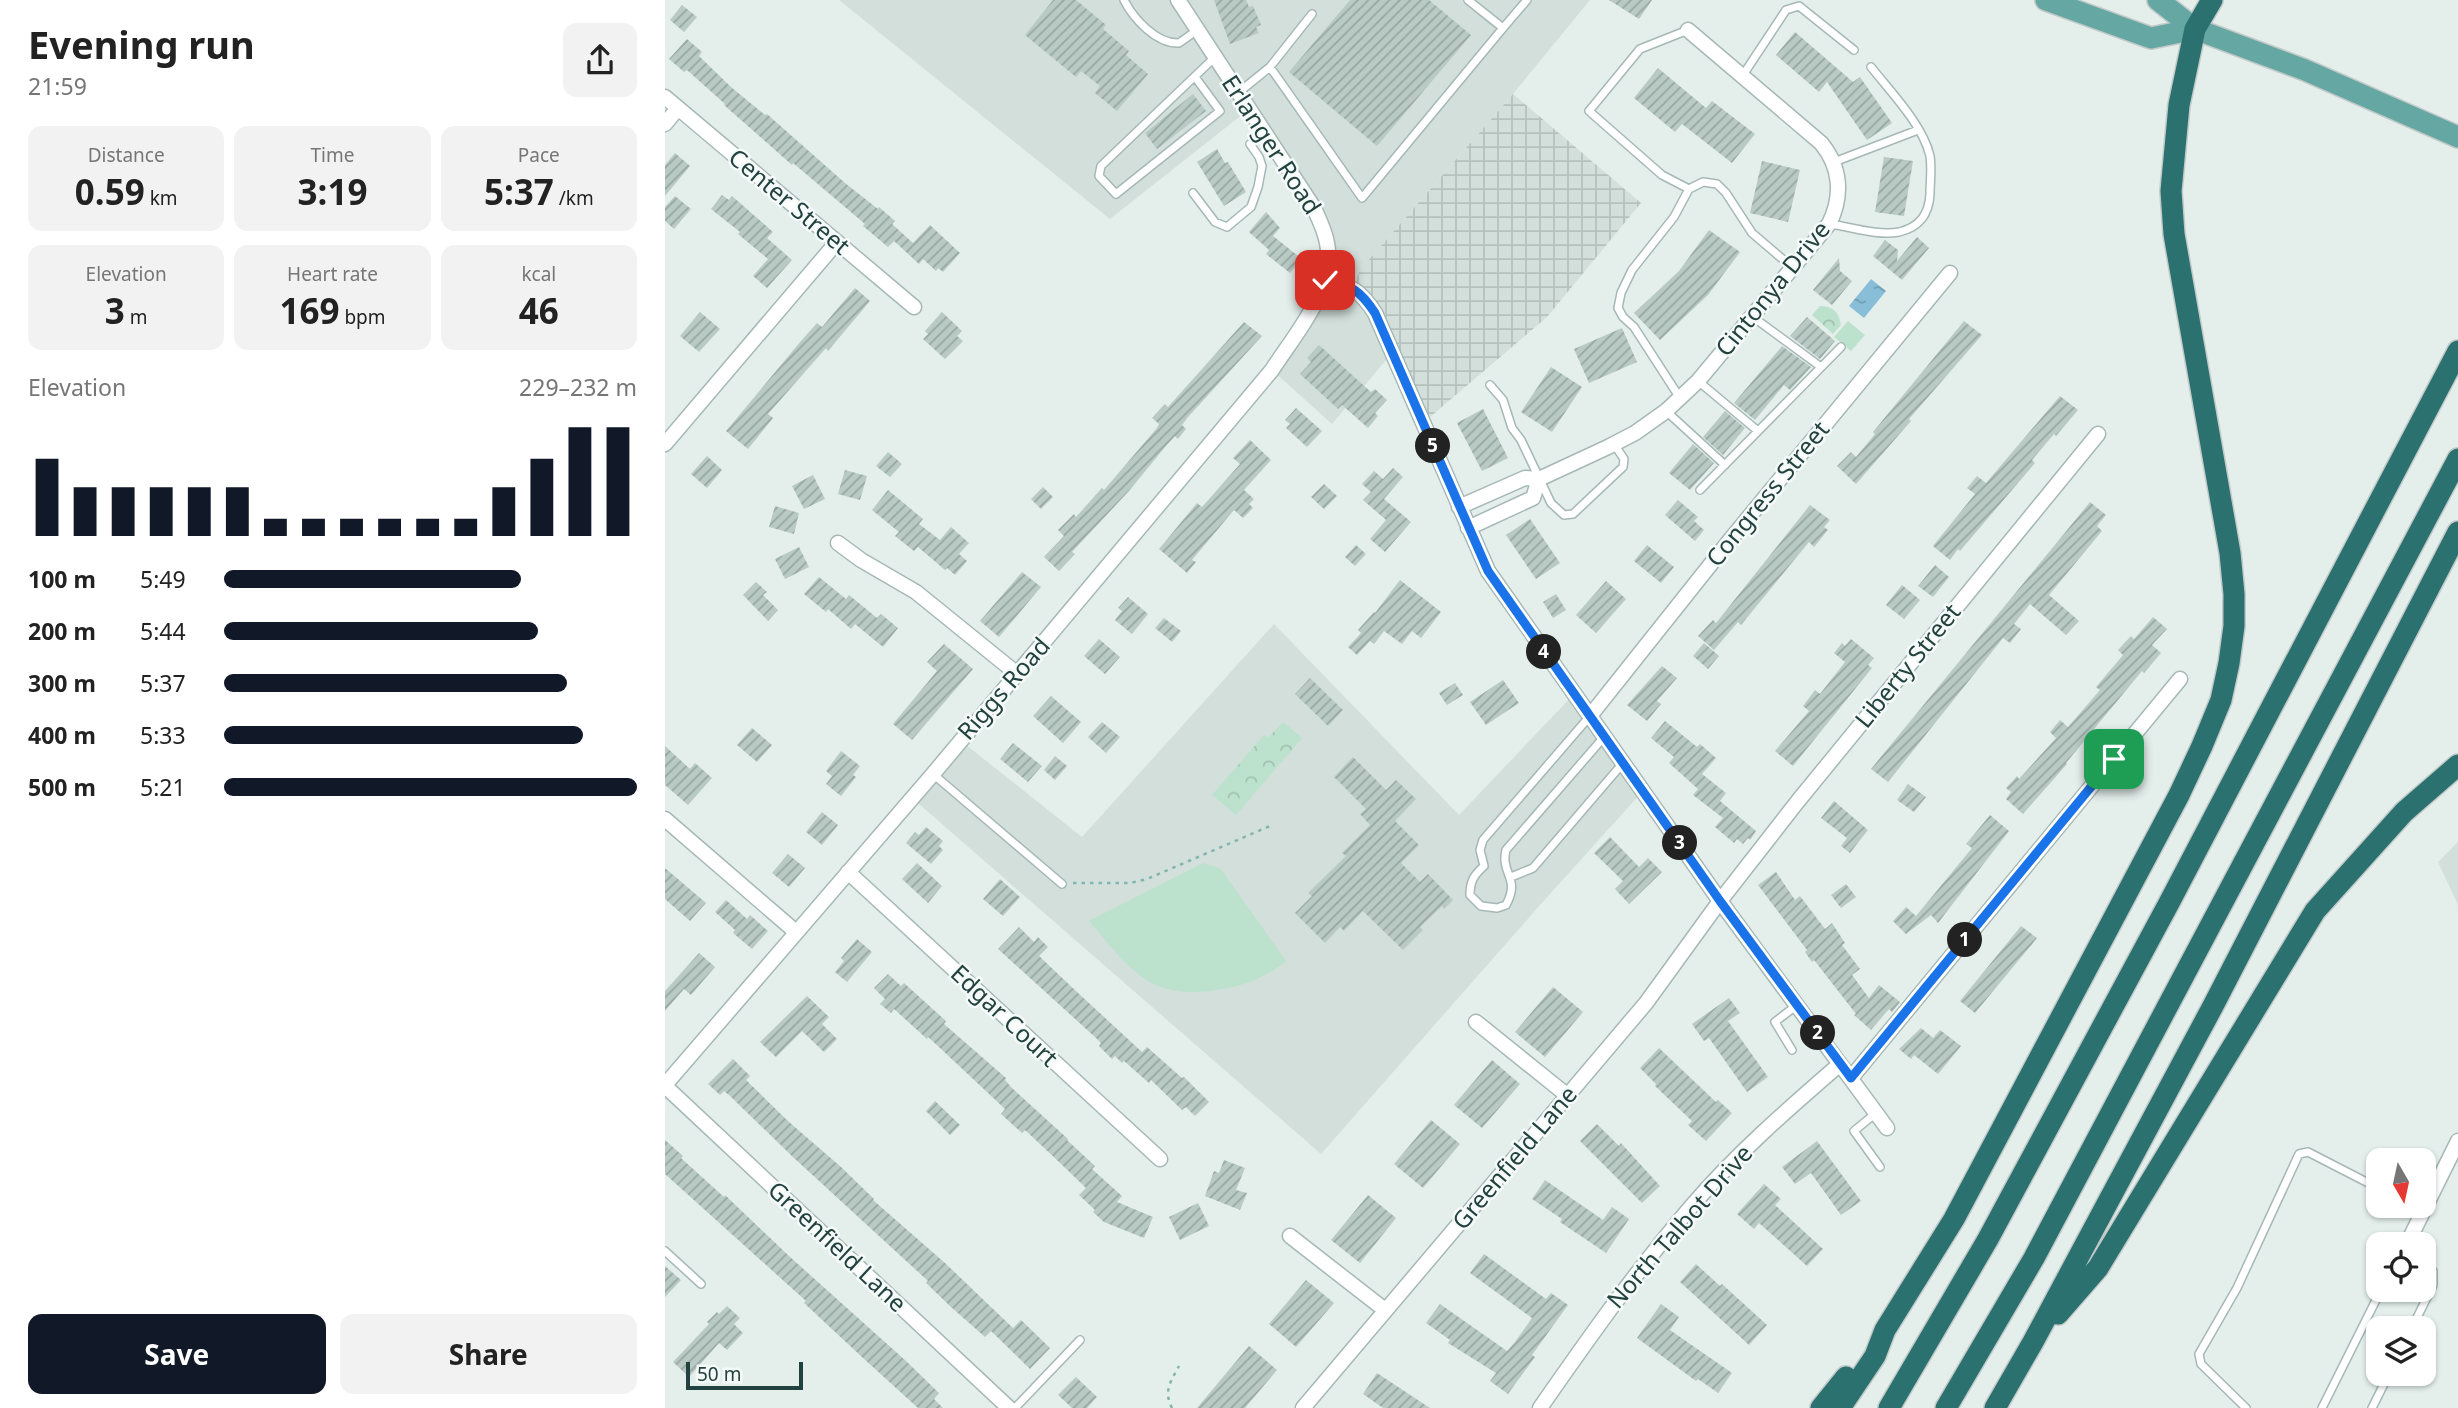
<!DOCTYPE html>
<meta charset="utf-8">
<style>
:root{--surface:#fff;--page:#f2f2f2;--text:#222;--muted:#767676;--accent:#111827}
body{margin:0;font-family:"Noto Sans",sans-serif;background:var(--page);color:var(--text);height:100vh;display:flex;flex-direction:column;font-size:26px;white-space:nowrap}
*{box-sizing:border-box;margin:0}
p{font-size:23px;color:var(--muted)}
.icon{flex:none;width:38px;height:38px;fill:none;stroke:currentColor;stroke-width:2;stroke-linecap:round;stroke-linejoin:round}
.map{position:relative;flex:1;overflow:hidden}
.panel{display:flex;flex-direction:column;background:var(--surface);width:665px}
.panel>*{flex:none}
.needle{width:46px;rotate:171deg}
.tools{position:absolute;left:1701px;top:1148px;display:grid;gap:14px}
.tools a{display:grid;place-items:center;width:70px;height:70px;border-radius:14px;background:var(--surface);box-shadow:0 2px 5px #0004;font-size:35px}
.scale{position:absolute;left:21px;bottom:18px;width:117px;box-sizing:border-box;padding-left:7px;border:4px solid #22423f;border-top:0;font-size:19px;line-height:24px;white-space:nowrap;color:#22423f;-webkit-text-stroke:5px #f5faf9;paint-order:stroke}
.pin{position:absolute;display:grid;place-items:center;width:60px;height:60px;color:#fff;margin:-30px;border-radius:14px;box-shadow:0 4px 10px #0006}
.km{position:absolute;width:35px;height:35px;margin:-18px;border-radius:50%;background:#222;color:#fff;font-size:19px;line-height:35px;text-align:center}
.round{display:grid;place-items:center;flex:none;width:74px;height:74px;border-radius:14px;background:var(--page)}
.summary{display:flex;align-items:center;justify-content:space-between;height:119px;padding:0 28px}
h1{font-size:38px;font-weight:700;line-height:52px}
.stats{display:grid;grid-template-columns:repeat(3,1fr);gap:10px;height:119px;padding:7px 28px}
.stats div{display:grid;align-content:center;border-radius:14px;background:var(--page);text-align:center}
.stats b{font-size:35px;font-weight:700}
.stats small{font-size:19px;font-weight:400}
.stats p{font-size:19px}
.chart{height:196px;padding:14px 28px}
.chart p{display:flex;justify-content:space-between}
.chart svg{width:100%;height:126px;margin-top:7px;stroke:var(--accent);stroke-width:6}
.button{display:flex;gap:14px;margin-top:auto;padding:14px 28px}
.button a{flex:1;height:80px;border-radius:14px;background:var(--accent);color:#fff;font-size:28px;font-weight:700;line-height:80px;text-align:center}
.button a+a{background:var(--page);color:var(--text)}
ul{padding:0 28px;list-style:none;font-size:23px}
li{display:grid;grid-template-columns:112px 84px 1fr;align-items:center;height:52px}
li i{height:18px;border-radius:9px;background:var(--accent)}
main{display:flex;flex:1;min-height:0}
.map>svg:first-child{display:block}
</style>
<main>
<section class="panel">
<div class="summary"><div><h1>Evening run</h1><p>21:59</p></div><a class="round"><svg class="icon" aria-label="share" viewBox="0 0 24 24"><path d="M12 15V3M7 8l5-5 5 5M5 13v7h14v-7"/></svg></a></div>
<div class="stats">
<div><p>Distance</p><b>0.59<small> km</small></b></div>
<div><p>Time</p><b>3:19</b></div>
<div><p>Pace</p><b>5:37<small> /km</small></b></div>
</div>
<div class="stats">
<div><p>Elevation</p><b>3<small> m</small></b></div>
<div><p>Heart rate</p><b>169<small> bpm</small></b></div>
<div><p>kcal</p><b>46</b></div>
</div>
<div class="chart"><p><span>Elevation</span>229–232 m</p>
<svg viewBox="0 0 160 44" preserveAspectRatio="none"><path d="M5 44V17M15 44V27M25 44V27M35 44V27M45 44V27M55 44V27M65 44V38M75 44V38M85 44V38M95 44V38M105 44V38M115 44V38M125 44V27M135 44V17M145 44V6M155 44V6"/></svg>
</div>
<ul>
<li><b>100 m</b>5:49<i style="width:72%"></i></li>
<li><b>200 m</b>5:44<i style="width:76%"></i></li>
<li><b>300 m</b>5:37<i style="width:83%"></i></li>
<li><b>400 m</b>5:33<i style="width:87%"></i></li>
<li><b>500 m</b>5:21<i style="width:100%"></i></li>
</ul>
<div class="button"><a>Save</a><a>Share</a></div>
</section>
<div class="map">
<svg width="1793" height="1408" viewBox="0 0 1793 1408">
<defs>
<pattern id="industrial-grid" width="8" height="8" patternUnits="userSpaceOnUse" patternTransform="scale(1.75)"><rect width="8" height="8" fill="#d2dfdb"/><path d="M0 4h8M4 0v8" fill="none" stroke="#b4c1bd"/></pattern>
<pattern id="park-crowns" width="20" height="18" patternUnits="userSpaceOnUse" patternTransform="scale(1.75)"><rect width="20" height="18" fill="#bce1cc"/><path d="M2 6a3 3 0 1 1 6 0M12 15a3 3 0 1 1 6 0" fill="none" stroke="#a1c2b0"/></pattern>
<pattern id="water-ripples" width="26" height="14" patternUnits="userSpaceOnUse" patternTransform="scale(1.75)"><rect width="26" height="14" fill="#88bed7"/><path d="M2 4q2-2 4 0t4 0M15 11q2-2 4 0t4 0" fill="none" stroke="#6f9cb0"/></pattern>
<pattern id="building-hatch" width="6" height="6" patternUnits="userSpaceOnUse" patternTransform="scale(1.75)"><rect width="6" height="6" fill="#b9cac5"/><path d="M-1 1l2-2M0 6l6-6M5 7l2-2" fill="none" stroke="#96a6a1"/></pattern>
</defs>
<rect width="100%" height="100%" fill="#e4efec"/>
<!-- built -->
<path fill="#d2dfdb" d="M174,0H925L848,94L695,270L727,353L667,424L607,370L645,311L662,244L583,110L445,219Z
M609,624L794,815L909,694L978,791L875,905L656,1154L246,797L295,740L417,837Z
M1793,842V905L1773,862Z"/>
<!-- industrial -->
<path fill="url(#industrial-grid)" d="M848,94L976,203L882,317L758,423L710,313L688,288L695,270Z"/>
<!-- park -->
<path fill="url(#park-crowns)" d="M1155,306C1168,306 1174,312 1176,325L1168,334L1147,315Z
M618,722L637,738L571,815L547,795L599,735L603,738Z"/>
<!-- pitch -->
<path fill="#bce1cc" d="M1183,321L1200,335L1186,351L1169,337Z
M538,863L555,868L621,961C603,976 581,985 558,989C485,1002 467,971 424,921Z"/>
<!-- water -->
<path fill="url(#water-ripples)" d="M1206,279L1221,291L1199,318L1184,306Z"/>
<!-- building -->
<path fill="url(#building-hatch)" d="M388,0H411L441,25L438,29L464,51L461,55L483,74L452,111L430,93L435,86L416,71L411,77L360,35Z
M549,0H581L584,7L588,6L596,25L591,27L594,33L565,44Z
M685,0H764L806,35L712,146L624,72Z
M944,0H987L974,19Z
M17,5L32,17L19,32L5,20Z
M1130,32L1188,82L1195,77L1227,123L1202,140L1162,82L1154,92L1111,55Z
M22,39L37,52L34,56L66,87L100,115L102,114L180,183L213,209L214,207L230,221L227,224L248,243L265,225L295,253L278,272L273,268L271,271L258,259L254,264L229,241L223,247L198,226L200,224L128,163L127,165L59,105L60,104L22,70L19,72L4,59Z
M993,68L1041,108L1047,101L1090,134L1067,163L1017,124L1010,132L969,98Z
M528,94L541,111L492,149L480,133Z
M552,149L560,163L563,162L581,192L559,206L532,162Z
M10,153L25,166L0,196V165Z
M1219,157L1248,161L1239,216L1210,212Z
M1097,161L1135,170L1123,222L1085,213Z
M57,195L64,200L67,196L108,232L102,238L127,260L102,288L88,276L103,259L73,234L75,232L46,209Z
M10,196L26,209L9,229L0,221V207Z
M601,212L615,228L608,236L637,259L625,273L601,254L604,250L584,232Z
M1044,230L1075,252L1043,295L995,340L969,313L1014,271Z
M1252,237L1264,248L1237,280L1208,256L1220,240L1233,250L1232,261Z
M1174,258L1175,271L1187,281L1167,305L1148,290Z
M190,288L205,301L163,351L161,348L103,414L108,418L83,449L61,431L136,341L152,323L157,327Z
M35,312L55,329L34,352L15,336Z
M277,312L297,331L292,336L298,341L280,359L258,339L263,334L260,331Z
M1142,317L1170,341L1155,359L1125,336Z
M1299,321L1317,335L1244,419L1246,421L1191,484L1172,466L1186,452L1191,457L1210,434L1208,432Z
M579,322L597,336L523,417L517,425L521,429L513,439L510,436L500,447L464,491L407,552L410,554L394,571L379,557L399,536L393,530L409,514L411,517L437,488L439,490L492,428L494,424L487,418L500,404L503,407Z
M957,328L972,362L924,383L909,349Z
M654,345L706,392L710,389L722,400L710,413L713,416L703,428L677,405L673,409L635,374L646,362L642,358Z
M1117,346L1146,367L1125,390L1119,385L1090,420L1069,403Z
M886,367L917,387L887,432L856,412Z
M1395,396L1413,410L1391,436L1389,434L1367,460L1370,463L1295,551L1293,549L1285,560L1268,546L1310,494L1302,488L1312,476L1321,483Z
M631,408L657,431L642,447L621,428L625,424L620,420Z
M818,409L843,458L817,471L792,423Z
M1060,411L1080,428L1058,455L1038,437Z
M585,440L606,460L579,490L589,499L584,504L588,508L578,518L569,510L527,560L531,562L522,573L494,549L532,503L537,507L575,464L568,458Z
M1028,444L1049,463L1025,490L1004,473Z
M223,452L237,464L225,477L211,466Z
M42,456L57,470L42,488L26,474Z
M728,468L738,477L719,499L746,522L720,552L705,539L721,520L698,500L706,492L697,484L709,471L718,479Z
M180,470L202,476L195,500L173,494Z
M148,475L160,499L139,509L127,486Z
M659,484L672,496L659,509L646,497Z
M378,487L388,497L376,509L366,499Z
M223,490L258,519L254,524L275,540L286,527L304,543L294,554L302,561L290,575L282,568L280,570L253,547L249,551L230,536L234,532L207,510Z
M1013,500L1033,517L1029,521L1039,530L1030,541L1000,515Z
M1425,502L1441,515L1432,526L1437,531L1384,595L1414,621L1401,635L1365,604L1349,624L1356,629L1345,643L1338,638L1223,782L1206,769Z
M1145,505L1165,520L1159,527L1163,530L1149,547L1144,542L1076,625L1073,622L1049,650L1033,636L1048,620L1051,623Z
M110,506L134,513L129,534L104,527Z
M865,519L895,563L871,579L841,535Z
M691,545L701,554L690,566L680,557Z
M982,545L1009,567L996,583L969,561Z
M134,547L144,567L120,579L110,559Z
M1270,565L1284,577L1268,597L1253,586Z
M357,572L376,587L334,637L315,621Z
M154,577L181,599L184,595L212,618L216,614L233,628L218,647L190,624L186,629L163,609L161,612L139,594Z
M735,580L776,612L756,638L747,631L737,644L719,631L709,644L705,641L692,655L683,647L696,633L693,630L709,612L710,613Z
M941,581L961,599L931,633L911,615Z
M91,582L102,592L98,595L113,610L103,621L78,595Z
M1237,585L1255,600L1239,619L1221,605Z
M891,594L901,610L888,618L878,602Z
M463,597L483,614L467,634L450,620L457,611L453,608Z
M1488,617L1502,629L1487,645L1496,653L1479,673L1477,671L1401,763L1402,764L1358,814L1341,799L1346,792L1341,788L1352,776L1354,779L1391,738L1385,732L1395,720L1403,727L1435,690L1431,687L1458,655L1453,650L1466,636L1469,639Z
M499,618L516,631L507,642L490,628Z
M434,639L455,657L440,674L419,656Z
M1186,639L1209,658L1203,665L1207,668L1128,766L1110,751L1144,711L1138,706L1150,690L1155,694L1180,662L1169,653L1177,643L1180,646Z
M1039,643L1054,656L1043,669L1028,656Z
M279,644L308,669L247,740L228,724L272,671L262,662Z
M997,666L1012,678L992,701L996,704L982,721L962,705Z
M645,678L678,710L663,726L630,694Z
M838,680L854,703L821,725L805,702Z
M790,683L798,695L782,705L774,693Z
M386,696L416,722L398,743L368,716Z
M1000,721L1032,747L1035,744L1051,758L1037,774L1061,793L1055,801L1091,831L1085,840L1083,838L1078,844L1072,839L1069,843L1050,827L1058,818L1028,795L1033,789L1004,763L1009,757L986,738Z
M437,722L455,737L441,753L423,737Z
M87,728L107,745L92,762L72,745Z
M348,743L377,766L363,782L335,759Z
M0,746L25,769L30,763L47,778L23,805L0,785Z
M176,751L195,766L188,775L191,777L176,796L161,784L167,776L161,771Z
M390,756L402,766L390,780L379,770Z
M688,757L721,790L731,780L751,799L730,821L754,845L736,863L755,882L763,874L788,900L779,909L777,906L755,927L758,930L738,950L698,911L679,931L675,927L660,943L630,913L647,896L643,893L681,856L677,853L705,825L695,814L701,809L669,777Z
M1243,784L1261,797L1249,812L1232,800Z
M1169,801L1203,830L1185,853L1176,846L1182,838L1156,818Z
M157,812L173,825L157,845L141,832Z
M1325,815L1344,831L1273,923L1266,915L1241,934L1228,921L1241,907L1251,916L1307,848L1301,844Z
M261,827L278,841L274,846L278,850L266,864L241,843L250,832L254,835Z
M945,837L974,867L983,858L997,872L964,904L950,889L958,881L929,853Z
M123,854L140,868L124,887L107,873Z
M252,863L277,886L263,903L237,879Z
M0,868L41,903L25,921L0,899Z
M1111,872L1130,900L1135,896L1160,929L1167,923L1180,943L1177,945L1195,969L1187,975L1204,998L1214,985L1235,1002L1227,1012L1224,1009L1206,1030L1189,1015L1191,1014L1149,960L1147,962L1140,952L1142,950L1093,885Z
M335,879L355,897L338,916L318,899Z
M1181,884L1191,897L1176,908L1166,895Z
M61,900L82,919L85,915L103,931L87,949L68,933L70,930L50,912Z
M1356,926L1372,938L1310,1013L1295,1001Z
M354,927L369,942L373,937L383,947L374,956L412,992L477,1052L482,1047L517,1078L519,1077L544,1102L530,1116L521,1107L517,1110L486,1080L484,1083L459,1061L457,1063L450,1056L447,1059L434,1046L436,1043L430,1037L333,949Z
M192,939L207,952L182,982L170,972L179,961L176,958Z
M34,953L50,967L26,995L19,989L0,1011V991Z
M223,974L236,986L239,983L281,1021L279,1024L341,1078L340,1080L347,1088L403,1139L402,1140L430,1166L427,1169L457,1196L452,1202L488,1217L479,1238L439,1222L428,1212L430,1210L414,1195L421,1188L393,1161L360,1130L357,1133L336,1114L340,1109L275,1048L263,1037L262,1039L229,1009L226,1013L215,1004L220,999L209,988Z
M888,987L918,1012L880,1057L850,1032Z
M142,996L164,1017L157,1024L172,1039L159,1052L137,1031L111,1057L95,1042Z
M1064,998L1075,1013L1063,1021L1103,1077L1082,1092L1044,1038L1039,1041L1027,1024Z
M1256,1028L1268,1038L1275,1030L1296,1046L1273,1074L1249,1055L1246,1059L1234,1049Z
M994,1048L1051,1102L1053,1100L1067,1113L1041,1141L1023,1125L1027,1121L990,1086L991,1084L975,1068Z
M68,1059L85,1076L81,1080L124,1122L176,1167L209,1199L208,1200L280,1263L348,1328L356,1320L385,1348L365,1369L326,1331L320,1337L286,1307L261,1283L263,1281L129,1158L65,1096L59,1091L55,1095L43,1084Z
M827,1060L855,1084L817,1128L789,1105Z
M270,1101L295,1125L285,1135L261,1111Z
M766,1120L795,1144L758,1188L729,1164Z
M932,1124L954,1146L956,1143L995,1186L977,1203L915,1141Z
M0,1140L18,1156L16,1158L59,1197L60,1195L124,1256L241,1361L274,1393L269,1399L278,1408H253L198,1358L139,1303L141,1301L0,1174Z
M1152,1141L1196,1201L1176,1215L1146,1173L1130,1184L1117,1167Z
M559,1160L580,1168L571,1190L582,1193L575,1210L540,1196L549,1171L554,1173Z
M880,1180L938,1220L947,1207L964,1219L941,1253L895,1222L897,1219L867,1199Z
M1099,1184L1116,1199L1110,1205L1158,1249L1142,1266L1094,1223L1089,1229L1072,1214Z
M703,1195L731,1218L695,1263L666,1240Z
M533,1203L544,1226L515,1240L504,1217Z
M819,1254L881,1299L886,1293L903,1305L867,1355L870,1357L843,1394L825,1381L831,1373L783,1343L785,1340L761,1323L775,1304L842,1351L850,1342L867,1318L805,1273Z
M1031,1264L1055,1286L1057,1284L1102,1325L1084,1345L1015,1282Z
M0,1266L16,1280L0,1297Z
M641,1280L669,1303L631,1347L604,1324Z
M996,1304L1014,1317L1005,1330L1067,1373L1053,1393L1033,1379L1031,1381L972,1338Z
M62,1306L75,1318L69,1324L78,1333L62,1350L54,1343L24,1377L8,1362L44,1324L42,1322L52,1312L54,1314Z
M584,1346L612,1370L580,1408H532Z
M712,1373L765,1408H718L698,1394Z
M411,1377L432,1397L422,1408H407L393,1395Z"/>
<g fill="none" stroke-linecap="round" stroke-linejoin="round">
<defs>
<path id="lane" d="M459,0C468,18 491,44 514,43L531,31
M838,28L862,0
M1023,30L975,49L924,111L997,175L1024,189
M605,67L647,14
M1078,75L1121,10L1134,6L1189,50
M530,77L555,111L451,194L434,176L436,166L549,58
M573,93L605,67L697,198L838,28L803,0
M1169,162L1253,130
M528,193L550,222L562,227L586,207L593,187L597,166L594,157L585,144L600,134
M1165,224C1186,227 1213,236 1234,232C1255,227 1264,214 1265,194C1265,182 1267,168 1265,156C1258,125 1225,91 1206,67
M1088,317L1156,367
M1033,381L1093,431
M825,385L838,400L847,428L856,440L886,503L899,515L908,514L958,467L959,459L949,444
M1015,398L969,327L958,317L953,308L956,293L967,270L1009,217L1024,189L1038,182L1052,184L1061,193L1087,233L1128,268
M1001,411L1060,465
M1035,490L1176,347
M925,716L818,840L815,850L819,866C809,875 805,881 805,895L816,906L832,908L841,905C856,878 835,874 841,850L939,737
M268,774L397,884
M846,877L868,868L958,763
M1127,1050L1110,1022L1132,1005
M1211,1113L1189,1131L1215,1167
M0,1251L36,1284
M1747,1328L1768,1285V1271L1759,1264
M350,1408L415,1340
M1581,1408L1536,1364L1534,1354L1572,1288L1634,1154L1643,1152L1713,1188
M1657,1408L1716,1290
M1707,1408L1724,1374"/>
<path id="street" d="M0,97L249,307
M0,124L13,108
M660,280C687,286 695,290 710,313L823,571L1055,901L1222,1128
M0,444L172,242
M794,507L860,478L874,479L943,447L970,433L1001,411L1033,381L1164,224C1178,196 1176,167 1156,143L1023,30
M803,528L868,498L874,479
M173,543L196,560L251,592L351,673
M925,716L1065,540L1285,273
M0,819L131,932
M183,872L495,1159
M811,1022L903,1096
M1186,1078L1515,679
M0,1085L268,774L607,370C630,334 671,289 662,243C660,231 654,219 649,208L513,0
M0,1086L344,1408
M625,1236L720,1310
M1743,1242L1793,1141
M638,1408L981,1003L1055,901L1133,801L1433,434
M875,1408C923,1339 971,1271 1025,1208C1070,1155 1123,1109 1175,1064"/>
<path id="primary" d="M1381,0L1486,38L1530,29
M1493,0L1530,29L1640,70L1793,137"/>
<path id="highway" d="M1393,1314L1433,1268L1650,911L1739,812L1793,765
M1156,1408L1181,1377
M1175,1408L1210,1356L1220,1330L1289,1219L1514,795L1537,746L1556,700L1564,663L1569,626V594L1565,553L1509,234L1506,191L1514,105L1530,29L1547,0
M1224,1408L1323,1239L1504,903L1793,351
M1281,1408L1369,1258L1793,459
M1330,1408L1368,1342L1548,1006L1793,532"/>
</defs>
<!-- lane casing -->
<use href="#lane" stroke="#a6b8b5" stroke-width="10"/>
<!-- street casing -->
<use href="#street" stroke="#a6b8b5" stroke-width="17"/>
<!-- primary casing -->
<use href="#primary" stroke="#c1cac9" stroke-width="24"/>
<!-- highway casing -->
<use href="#highway" stroke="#c1cac9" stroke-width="24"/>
<!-- path -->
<path stroke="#82b5ae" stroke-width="2.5" stroke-dasharray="3.5 5" stroke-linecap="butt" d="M408,883H465L482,879L605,826
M507,1408C498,1391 506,1381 514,1366"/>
<!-- lane -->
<use href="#lane" stroke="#fff" stroke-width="7"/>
<!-- street -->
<use href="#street" stroke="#fff" stroke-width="14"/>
<!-- primary -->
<use href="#primary" stroke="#65a7a2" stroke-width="21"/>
<!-- highway -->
<use href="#highway" stroke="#2b716f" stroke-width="21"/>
</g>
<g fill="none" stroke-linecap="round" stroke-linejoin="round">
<defs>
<path id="route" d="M660,280C687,286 695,290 710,313L823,571L1055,901L1186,1078L1449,759"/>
</defs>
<!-- route casing -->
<use href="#route" stroke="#fff" stroke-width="14"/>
<!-- route -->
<use href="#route" stroke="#1a73e8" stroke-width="9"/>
</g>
<g text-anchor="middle" stroke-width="5" stroke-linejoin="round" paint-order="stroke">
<!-- street labels -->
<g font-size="24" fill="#22423f" stroke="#f5faf9">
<text transform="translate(606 145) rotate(57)" y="8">Erlanger Road</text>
<text transform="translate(124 202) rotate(40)" y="8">Center Street</text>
<text transform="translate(1108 289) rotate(-51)" y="8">Cintonya Drive</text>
<text transform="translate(1103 494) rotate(-51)" y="8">Congress Street</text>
<text transform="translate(1243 666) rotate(-51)" y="8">Liberty Street</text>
<text transform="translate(339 689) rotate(-49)" y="8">Riggs Road</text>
<text transform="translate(339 1016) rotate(43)" y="8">Edgar Court</text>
<text transform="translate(850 1158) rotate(-50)" y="8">Greenfield Lane</text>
<text transform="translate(1015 1227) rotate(-49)" y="8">North Talbot Drive</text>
<text transform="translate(172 1247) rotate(43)" y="8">Greenfield Lane</text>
</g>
</g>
</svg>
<div class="tools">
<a><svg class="needle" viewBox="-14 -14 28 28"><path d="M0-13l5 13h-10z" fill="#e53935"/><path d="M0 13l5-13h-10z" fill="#767676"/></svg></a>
<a><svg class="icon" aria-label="locate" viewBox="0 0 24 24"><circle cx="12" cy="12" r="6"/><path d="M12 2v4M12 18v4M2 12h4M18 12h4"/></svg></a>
<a><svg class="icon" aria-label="layers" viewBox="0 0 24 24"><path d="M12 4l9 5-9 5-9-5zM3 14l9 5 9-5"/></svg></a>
</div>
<div class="scale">50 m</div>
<div class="pin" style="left:1449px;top:759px;background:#1e9e55"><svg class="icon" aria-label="arrive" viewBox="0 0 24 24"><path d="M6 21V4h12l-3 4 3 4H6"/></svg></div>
<div class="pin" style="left:660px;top:280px;background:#d93025"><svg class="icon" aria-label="check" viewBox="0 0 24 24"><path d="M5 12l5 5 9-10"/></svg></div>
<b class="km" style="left:1300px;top:940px">1</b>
<b class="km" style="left:1153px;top:1033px">2</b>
<b class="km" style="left:1015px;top:843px">3</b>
<b class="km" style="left:879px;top:652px">4</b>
<b class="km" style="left:768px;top:446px">5</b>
</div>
</main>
